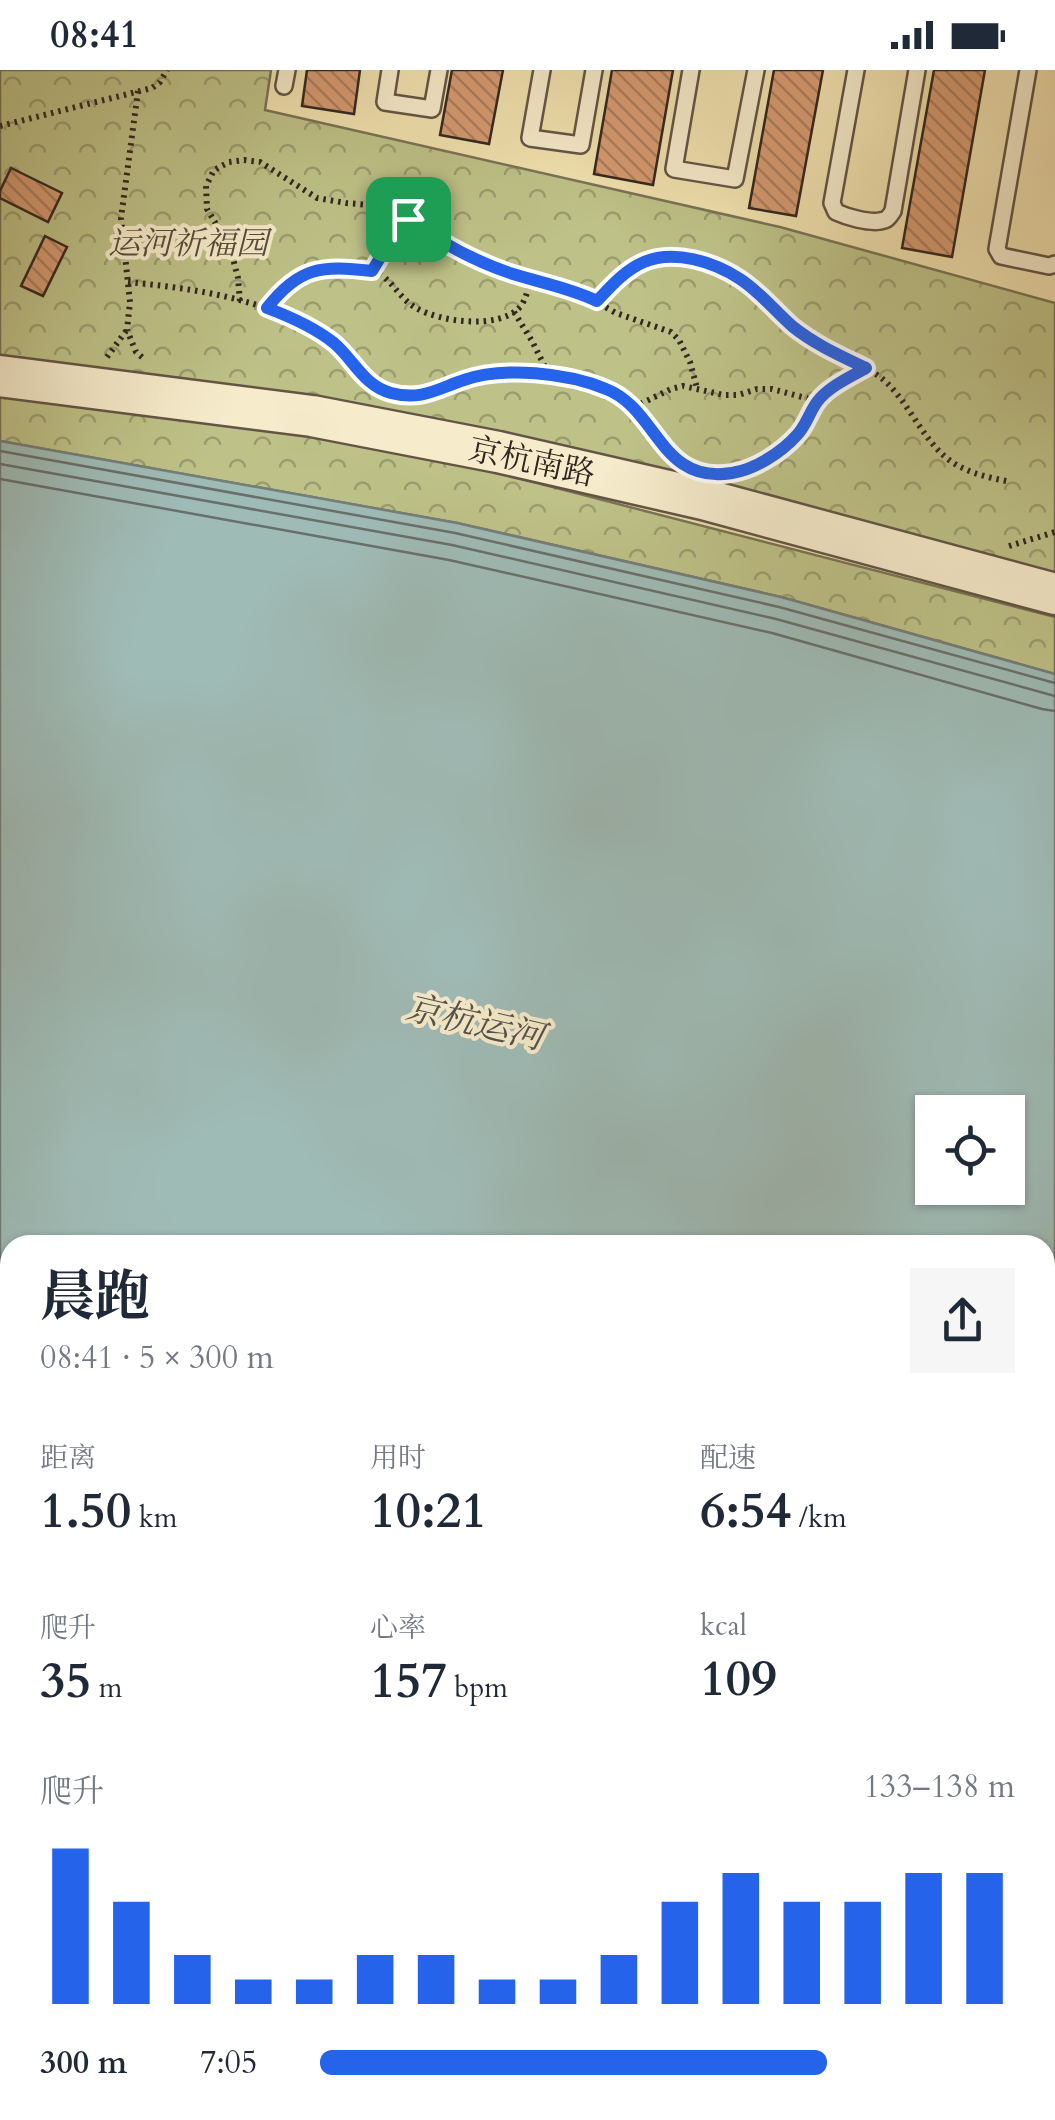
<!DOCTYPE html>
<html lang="zh">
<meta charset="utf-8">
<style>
:root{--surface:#fff;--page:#f6f6f7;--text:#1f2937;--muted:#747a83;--accent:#2563eb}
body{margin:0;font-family:Cardo,"Noto Serif SC",serif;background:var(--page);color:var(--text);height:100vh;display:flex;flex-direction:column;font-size:38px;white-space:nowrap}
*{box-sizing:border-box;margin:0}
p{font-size:32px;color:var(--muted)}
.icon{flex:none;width:55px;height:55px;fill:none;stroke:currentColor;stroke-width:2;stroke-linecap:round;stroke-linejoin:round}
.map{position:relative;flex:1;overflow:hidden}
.details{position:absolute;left:0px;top:1165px;width:1055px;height:885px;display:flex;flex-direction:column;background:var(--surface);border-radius:30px 30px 0 0;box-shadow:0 2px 8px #0004}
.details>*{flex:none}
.fabs{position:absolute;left:915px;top:1025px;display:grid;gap:20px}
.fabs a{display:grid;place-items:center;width:110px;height:110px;border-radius:0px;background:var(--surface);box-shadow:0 2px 8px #0004;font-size:50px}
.pin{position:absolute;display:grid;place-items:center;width:85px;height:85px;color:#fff;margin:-42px;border-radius:20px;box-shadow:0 5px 15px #0006}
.round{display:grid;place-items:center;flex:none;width:105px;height:105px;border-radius:0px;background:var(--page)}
.head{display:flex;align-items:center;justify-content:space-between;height:170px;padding:0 40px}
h1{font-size:55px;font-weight:700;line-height:75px}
.metrics{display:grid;grid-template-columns:repeat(3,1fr);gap:15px;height:170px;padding:10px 40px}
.metrics div{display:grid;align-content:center}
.metrics b{font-size:50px;font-weight:700}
.metrics small{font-size:28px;font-weight:400}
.metrics p{font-size:28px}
.chart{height:280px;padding:20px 40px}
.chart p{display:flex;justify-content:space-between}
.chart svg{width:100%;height:180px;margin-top:10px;stroke:var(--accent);stroke-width:6}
ul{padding:0 40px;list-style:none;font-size:32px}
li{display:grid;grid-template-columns:160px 120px 1fr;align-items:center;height:75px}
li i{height:25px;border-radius:12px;background:var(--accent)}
.status{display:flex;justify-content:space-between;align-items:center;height:70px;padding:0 50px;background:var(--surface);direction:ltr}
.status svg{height:28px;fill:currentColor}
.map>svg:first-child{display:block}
</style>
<div class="status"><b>08:41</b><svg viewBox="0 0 49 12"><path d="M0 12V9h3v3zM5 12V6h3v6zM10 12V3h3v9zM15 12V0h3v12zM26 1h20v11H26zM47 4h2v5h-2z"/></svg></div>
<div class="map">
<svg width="1055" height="2050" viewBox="0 0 1055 2050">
<defs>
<pattern id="park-crowns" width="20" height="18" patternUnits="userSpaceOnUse" patternTransform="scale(2.5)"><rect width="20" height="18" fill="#bec288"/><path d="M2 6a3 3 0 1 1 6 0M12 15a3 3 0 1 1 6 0" fill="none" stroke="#9b9d6f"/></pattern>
<pattern id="building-back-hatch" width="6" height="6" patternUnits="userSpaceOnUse" patternTransform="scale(2.5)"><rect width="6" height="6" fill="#d69b72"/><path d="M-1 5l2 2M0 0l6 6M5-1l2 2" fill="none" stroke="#ae7e5d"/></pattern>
</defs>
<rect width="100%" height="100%" fill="#f1e2b0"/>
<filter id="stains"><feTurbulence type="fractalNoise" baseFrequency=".002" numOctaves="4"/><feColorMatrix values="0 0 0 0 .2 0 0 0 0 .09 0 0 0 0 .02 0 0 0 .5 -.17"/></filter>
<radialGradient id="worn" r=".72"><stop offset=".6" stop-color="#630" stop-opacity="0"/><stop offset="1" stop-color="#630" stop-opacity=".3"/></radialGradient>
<!-- park -->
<path fill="url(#park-crowns)" stroke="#787454" stroke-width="2.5" d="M0,0H271L265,40L780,157L1055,233V508L0,295Z
M0,324L229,354L354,373L502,404L1055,547V604L781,527L457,453L0,371Z
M0,1322L10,1327V1726L0,1724Z
M1045,1553L1055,1555V1951L1045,1949Z"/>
<!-- pitch -->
<path fill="#bec288" stroke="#787454" stroke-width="2.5" d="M0,1553L10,1555V1680L0,1678Z"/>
<!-- water -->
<path fill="#9fbbb6" stroke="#737f7a" stroke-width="2.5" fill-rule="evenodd" d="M0,371L457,453L781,527L1055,604V1555L1045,1553V1175H10V1327L0,1322ZM932,1042H1008V1118H932Z"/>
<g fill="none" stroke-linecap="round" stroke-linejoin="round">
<!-- shore -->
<path stroke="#68706c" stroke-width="2.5" d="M0,381L455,463L779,537L1055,613
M0,394L452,475L776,549L1055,626
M0,409L449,490L772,563L1042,639L1055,641"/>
</g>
<!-- building -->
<path fill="url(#building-back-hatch)" stroke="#322621" stroke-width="2.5" d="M307,0H360L354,44L302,36Z
M452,0H503L489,74L440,65Z
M612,0H673L653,115L594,104Z
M774,0H823L796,146L749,138Z
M934,0H985L952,187L902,178Z
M11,98L62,123L48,152L0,128V121Z
M45,166L67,177L43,226L21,216Z
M1045,1734L1055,1737V1847L1045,1881Z
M96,2040H143L140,2050H106L95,2047Z
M333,2040H379L377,2050H331Z
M654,2040H699L696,2050H651Z
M832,2040H872L869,2050H829Z
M960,2040H1005L1002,2050H957Z"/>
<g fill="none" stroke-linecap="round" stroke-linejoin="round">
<defs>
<path id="service" d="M390,0L385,32L432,39L439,0
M542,0L530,68L581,75L594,0
M691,0L674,99L735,109L756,0
M856,0L832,133L836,142C847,147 868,153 880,151C888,150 889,147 893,141L917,0
M1028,0L997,179L1001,186L1049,196L1055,194
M284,16L287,0
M0,1375L10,1378
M1045,1677L1055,1680
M0,1760L10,1758
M1045,1985L1055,1988
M197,2050L199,2040
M508,2050L510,2040
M581,2050L583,2040
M759,2050L762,2040
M924,2050L927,2040"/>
<path id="tertiary" d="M0,306L312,346L498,382L703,429L1055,524"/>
</defs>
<!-- service casing -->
<use href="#service" stroke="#625545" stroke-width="20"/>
<!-- tertiary casing -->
<use href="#tertiary" stroke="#625545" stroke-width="45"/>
<!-- path -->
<path stroke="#322621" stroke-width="6" stroke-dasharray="2.5 5" stroke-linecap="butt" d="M138,21L121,148L130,232L127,260L136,282L143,288
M0,56L152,18L160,12L167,0
M372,201L392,167L407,149
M128,212C197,219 269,229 327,268C352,285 361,310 390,323
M240,231L238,208L230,177L207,139L206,116L214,100L229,92L244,90L260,92L317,128L346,133L382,136L397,140L444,175L511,203L574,220L616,243L671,262L679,270L690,292L697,318
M597,231C611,216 624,201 643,192C677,177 722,194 750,216C765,229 779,245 794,258C822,280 859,288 886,312C908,333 920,363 942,384C961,402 986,407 1011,412
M267,238C273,231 279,221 286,215C306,199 362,190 383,206C395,216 402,230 416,238C440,252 499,260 520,237C526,230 528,218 531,209
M514,242L532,271L548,303
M107,287L126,261
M403,325C436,328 447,312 476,306C522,298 605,303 638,340C650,353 658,370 669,384
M634,337L671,319L683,316L724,325H738L757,319H772L817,331
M737,403L770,387L797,365L817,331L843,310L866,298
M1009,476L1055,462
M0,1534L10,1537
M1045,1574L1055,1577
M1045,1935L1055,1938"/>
<!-- service -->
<use href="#service" stroke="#f6eccc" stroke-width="15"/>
<!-- tertiary -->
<use href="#tertiary" stroke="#f6eccc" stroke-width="40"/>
</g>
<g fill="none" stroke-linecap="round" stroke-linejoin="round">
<defs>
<path id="route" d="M408,149C441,173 473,191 513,204C542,213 570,218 597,231C611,216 625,200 644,192C674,179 714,192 740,209C760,222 775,241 792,256C814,274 841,286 866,298C850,307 828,317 817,332C809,343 806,356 797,365C781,383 755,399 732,403C660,415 658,339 606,319C568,303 503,296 464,310C437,319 421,331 391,323C364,316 354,290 334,273C314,257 291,247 267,238C299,197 321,195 372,201L392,168Z"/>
</defs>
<!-- route casing -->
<use href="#route" stroke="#fff" stroke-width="20"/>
<!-- route -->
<use href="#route" stroke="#2563eb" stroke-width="12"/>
</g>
<g text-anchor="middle" stroke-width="8" stroke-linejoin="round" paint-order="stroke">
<!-- park labels -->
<g font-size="32" font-style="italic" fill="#554d3b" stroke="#f6eccc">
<text x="188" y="184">运河祈福园</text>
</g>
<!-- street labels -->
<g font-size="32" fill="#322621" stroke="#f6eccc">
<text transform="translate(532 391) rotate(12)" y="11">京杭南路</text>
</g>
<!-- water labels -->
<g font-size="35" font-style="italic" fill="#53534e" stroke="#f6eccc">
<text transform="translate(475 952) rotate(13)" y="12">京杭运河</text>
</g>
</g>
<rect width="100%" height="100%" filter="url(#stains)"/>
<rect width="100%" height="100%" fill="url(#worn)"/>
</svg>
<div class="fabs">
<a><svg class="icon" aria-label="locate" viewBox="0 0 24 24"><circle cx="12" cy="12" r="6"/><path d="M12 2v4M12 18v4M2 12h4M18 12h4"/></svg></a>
</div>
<div class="pin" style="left:408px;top:149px;background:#1e9e55"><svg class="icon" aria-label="arrive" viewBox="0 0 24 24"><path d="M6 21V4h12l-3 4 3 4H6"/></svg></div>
<section class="details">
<div class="head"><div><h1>晨跑</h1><p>08:41 · 5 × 300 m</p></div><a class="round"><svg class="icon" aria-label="share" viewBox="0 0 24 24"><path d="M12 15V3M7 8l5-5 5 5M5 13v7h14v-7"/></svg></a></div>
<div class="metrics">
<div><p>距离</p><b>1.50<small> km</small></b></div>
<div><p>用时</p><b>10:21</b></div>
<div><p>配速</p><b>6:54<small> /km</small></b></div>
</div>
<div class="metrics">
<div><p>爬升</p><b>35<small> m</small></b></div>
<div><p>心率</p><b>157<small> bpm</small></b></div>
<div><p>kcal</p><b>109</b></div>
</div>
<div class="chart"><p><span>爬升</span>133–138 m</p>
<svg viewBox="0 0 160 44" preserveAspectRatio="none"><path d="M5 44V6M15 44V19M25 44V32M35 44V38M45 44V38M55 44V32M65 44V32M75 44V38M85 44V38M95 44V32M105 44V19M115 44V12M125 44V19M135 44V19M145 44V12M155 44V12"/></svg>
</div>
<ul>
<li><b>300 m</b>7:05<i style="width:73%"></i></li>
</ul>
</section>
</div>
